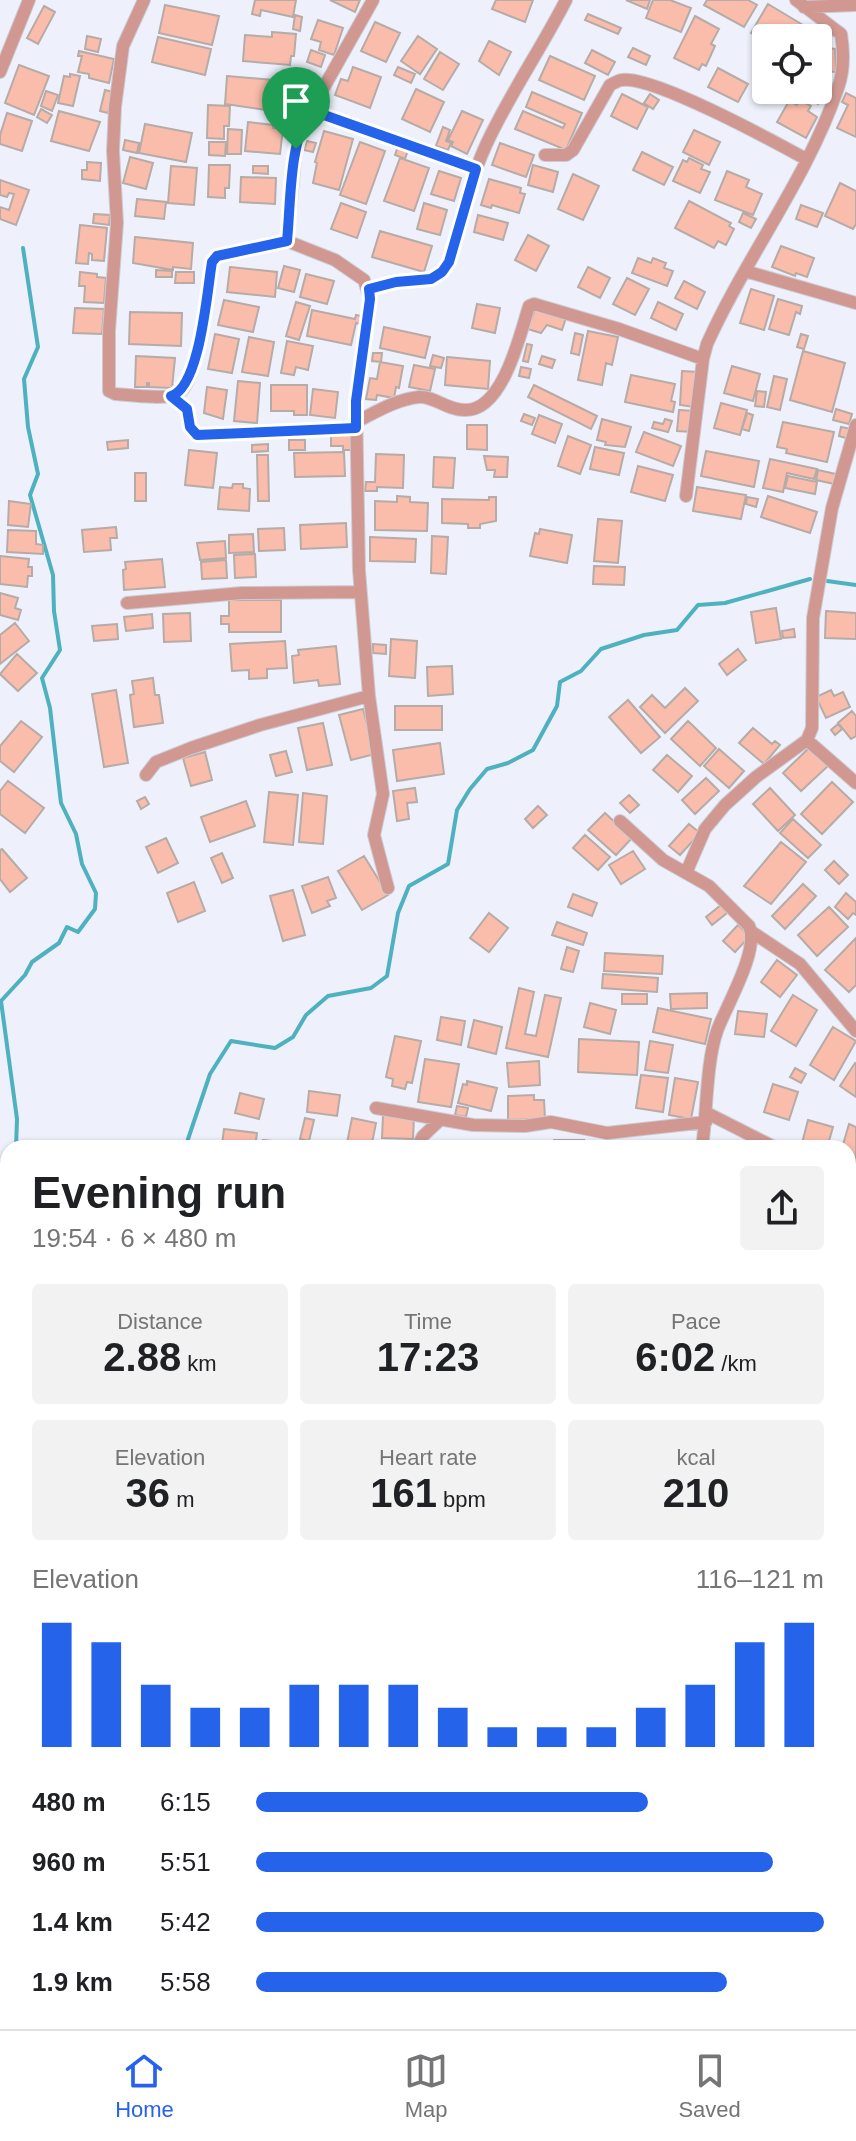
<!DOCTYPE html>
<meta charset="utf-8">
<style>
:root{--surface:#fff;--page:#f2f2f2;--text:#202124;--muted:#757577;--line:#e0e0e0;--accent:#2563eb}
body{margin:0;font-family:Arial,sans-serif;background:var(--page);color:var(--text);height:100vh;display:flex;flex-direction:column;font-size:30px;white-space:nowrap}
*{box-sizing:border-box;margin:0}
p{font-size:26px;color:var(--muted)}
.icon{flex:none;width:44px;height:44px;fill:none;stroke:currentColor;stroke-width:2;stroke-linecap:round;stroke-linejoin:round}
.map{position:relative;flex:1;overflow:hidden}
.panel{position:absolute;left:0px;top:1140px;width:856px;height:890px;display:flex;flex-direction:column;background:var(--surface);border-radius:24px 24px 0 0;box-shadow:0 2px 6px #0004}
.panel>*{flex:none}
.buttons{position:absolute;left:752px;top:24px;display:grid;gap:16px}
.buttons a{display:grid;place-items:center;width:80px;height:80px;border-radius:8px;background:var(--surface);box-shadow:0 2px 6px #0004;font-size:40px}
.pin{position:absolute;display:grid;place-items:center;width:68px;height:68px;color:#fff;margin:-82px -34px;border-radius:50% 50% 50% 0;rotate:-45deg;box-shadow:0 0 8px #0007}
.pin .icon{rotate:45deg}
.round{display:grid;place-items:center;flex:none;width:84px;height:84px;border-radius:8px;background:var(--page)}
.overview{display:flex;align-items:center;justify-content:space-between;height:136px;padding:0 32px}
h1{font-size:44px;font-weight:800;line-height:60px}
.figures{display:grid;grid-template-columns:repeat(3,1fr);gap:12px;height:136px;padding:8px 32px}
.figures div{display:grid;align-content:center;border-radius:8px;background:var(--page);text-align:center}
.figures b{font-size:40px;font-weight:800}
.figures small{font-size:22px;font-weight:400}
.figures p{font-size:22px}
.chart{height:224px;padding:16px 32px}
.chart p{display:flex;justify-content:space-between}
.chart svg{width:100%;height:144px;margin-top:8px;stroke:var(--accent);stroke-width:6}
ul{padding:0 32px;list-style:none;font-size:26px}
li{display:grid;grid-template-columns:128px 96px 1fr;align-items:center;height:60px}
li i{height:20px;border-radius:10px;background:var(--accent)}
.dock{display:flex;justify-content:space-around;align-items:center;height:112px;border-top:2px solid var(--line);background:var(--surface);font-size:22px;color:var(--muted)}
.dock a{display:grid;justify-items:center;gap:4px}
.dock .on{color:var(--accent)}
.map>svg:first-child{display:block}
</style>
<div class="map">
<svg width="856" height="2029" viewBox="0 0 856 2029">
<rect width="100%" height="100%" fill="#eef0fb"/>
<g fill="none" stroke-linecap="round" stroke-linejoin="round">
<!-- stream -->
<path stroke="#4eb1bf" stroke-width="4" d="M827,581L856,585
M16,1148L17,1119L1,1001L25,975L32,962L59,943L67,927L78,932L95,909L96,893L82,864L76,834L61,803L50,708L42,678L60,650L54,611L53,575L30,495L38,474L28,427L24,379L38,347L23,248
M185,1148L210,1074L231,1041L275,1048L293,1037L306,1015L328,996L371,988L387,976L398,913L409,886L448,864L457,810L470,789L487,769L508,763L533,750L557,706L560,682L581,671L601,649L644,635L677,630L698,605L725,603L810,579
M0,1283L8,1286
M270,2022L271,2029"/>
</g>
<!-- building -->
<path fill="#fabdac" stroke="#b6aba7" stroke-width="2" d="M255,0H296L293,17L261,10L260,16L252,14Z
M330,0H360L355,12Z
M496,0H533L525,22L492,9Z
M626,0H650L647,9Z
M653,0H670L691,8L681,32L646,18Z
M707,0H748L757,5L744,27L704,5Z
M768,4L813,31L809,38H766V42L751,33Z
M165,5L219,16L212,45L159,33Z
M44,6L55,12L38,44L27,38Z
M588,14L621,28L618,34L585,20Z
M295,15L302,17L300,31L293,29Z
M695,16L719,29L711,44L715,46L706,66L702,64L699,70L674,58Z
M318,20L343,28L334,55L319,50L321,42L311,39Z
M375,22L400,33L386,62L361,51Z
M820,22L835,30L826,47L818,43V38H811Z
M272,32L296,34L294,56H291L290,65L243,61L245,35L272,37Z
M87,36L101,39L98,52L85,49Z
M418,36L437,49L420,74L401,61Z
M158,37L211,49L205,75L152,62Z
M489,41L511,52L499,75L479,61Z
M633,48L650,56L646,65L628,57Z
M827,48L835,49L836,72L822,71V62H826Z
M311,50L325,55L321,67L307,62Z
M592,50L615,62L608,75L585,63Z
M79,51L114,59L109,83L89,78V74L78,72L82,56H78Z
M440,52L459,64L443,90L424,79Z
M550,56L595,76L584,100L539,80Z
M19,65L49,76L34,115L5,103Z
M353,67L381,77L370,108L335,95L341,79L348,81Z
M398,67L415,74L411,83L394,75Z
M718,68L748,84L738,102L708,87Z
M70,74L80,76L73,106L58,103L64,76L70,77Z
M227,76L284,81L283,91H287L286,103H282L281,112L225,104Z
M818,87L825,91L818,104L800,94L795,101L786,96L789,90H818Z
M416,89L444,102L430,132L402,119Z
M105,90L113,92L108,113L100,111Z
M46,91L58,95L52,111L41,106Z
M532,92L582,113L566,150L515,129L523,111L563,128L565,124L526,107Z
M846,93L856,98V137L837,128L848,105L842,102Z
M622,94L648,107L637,129L611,116Z
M650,94L659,100L653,109L644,103Z
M800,100L811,106L808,111L817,117L806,138L777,122L789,101L797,105Z
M208,105L230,106L229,126H224V139L207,138Z
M41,109L52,115L47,123L37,117Z
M59,111L100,122L89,151L51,141Z
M462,111L483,120L467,154L451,146L453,142L448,140Z
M7,113L32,121L22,151L0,144V135Z
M277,116L289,117V123L276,122Z
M248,122L273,125V128L283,129L280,154L245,151Z
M145,124L192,133L186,162L139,153Z
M443,127L450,130L446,141L451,143L448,150L436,146Z
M228,129L242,130L241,154H227Z
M694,130L720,142L709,165L683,152Z
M324,131L353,139L339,190L313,183L317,163L315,162Z
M125,140L139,143L137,153L123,150Z
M307,141L316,143L313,152L304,150Z
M209,142H226L225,156L209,155Z
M360,142L385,151L366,204L340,195Z
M500,143L534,155L526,177L492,165Z
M398,146L408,150L405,159L395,155Z
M642,152L673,167L664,185L633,170Z
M130,157L153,163L146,189L123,183Z
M400,158L429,168L414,211L384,201Z
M689,158L703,165L701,169L710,172L700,193L673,181L683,160L687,162Z
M87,162L101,163L100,181L82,179V170H87Z
M209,165H230L229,188H225V198L208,197Z
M533,165L558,172L553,192L528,185Z
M171,166L197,168L194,205L168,203Z
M253,166H268V174L253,173Z
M439,171L461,178L454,201L431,194Z
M727,171L749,180L746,187L762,194L753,215L715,200Z
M573,174L599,186L583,220L558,209Z
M241,177L276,178L275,204L240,202Z
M489,179L521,188L520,193L525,194L519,213L492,205L491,208L481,205Z
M0,180L29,190L16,225L0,219V207L9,210L14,194L9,193L7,197L0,195Z
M840,183L856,191V224L853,229L825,216Z
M137,199L166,202L164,219L135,216Z
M689,201L731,223L729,226L734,229L726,245L718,241L714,248L675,228Z
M341,203L366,212L357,238L331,229Z
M424,203L447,210L440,235L417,229Z
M801,205L823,213L817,227L796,219Z
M743,213L756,219L751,228L739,222Z
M94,214L110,215L109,225L93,223Z
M478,215L508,223L503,240L474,232Z
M80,225L107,228L104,261L92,260V254L89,253L88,264L76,263Z
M380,231L432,246L424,272L372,257Z
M528,235L549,246L536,271L515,260Z
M135,237L193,243L191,269L173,267V270L133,263Z
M781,246L814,258L807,277L796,273L795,276L772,267Z
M638,258L651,263L653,258L666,263L664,268L673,271L667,286L632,273Z
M284,266L300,270L294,292L278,288Z
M230,267L277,272L275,297L227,292Z
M588,267L610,278L600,298L578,287Z
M156,270L172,271V277H156Z
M80,272L97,274V277L106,278L104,303L84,302L85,286H79Z
M176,272H194V283H175Z
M306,274L334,281L327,304L300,297Z
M627,278L649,289L635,315L613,304Z
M684,281L705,292L697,309L675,298Z
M751,289L774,296L764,330L740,323Z
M778,299L802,306L800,314L796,312L789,335L769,329Z
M224,300L259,307L253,332L218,325Z
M296,302L310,306L299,340L286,336Z
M658,302L683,314L676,330L651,318Z
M477,304L500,308L495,333L472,328Z
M75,308L104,309L102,334L73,333Z
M535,309L566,318L562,330L547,325L541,333L528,329Z
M312,310L355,319L356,315L366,317L364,325L356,323L351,345L307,336Z
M130,312L182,313L181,346L129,344Z
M384,327L430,337L425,358L380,348Z
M588,331L618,337L612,365L606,363L602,385L578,380Z
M575,333L583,335L579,355L571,353Z
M215,334L239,339L232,373L208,369Z
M801,334L808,336L804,349L797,347Z
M249,337L274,342L268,376L242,372Z
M287,341L313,346L308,370L296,367L294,375L281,373Z
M527,344L532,345L528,362L523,361Z
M803,351L845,363L832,412L790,400Z
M373,353H382L381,362L372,361Z
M433,355L444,358L441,368L430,366Z
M136,356L175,358L172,388L149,387V383H147V387H135Z
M542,356L555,360L552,368L539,364Z
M447,357L490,361L488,389L445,385Z
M380,362L403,366L399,388L396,387L394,398L377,395L376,400L366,399L370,378L377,379Z
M414,365L435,369L430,391L409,387Z
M732,366L760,374L753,401L724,393Z
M521,367L531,369L529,378L519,376Z
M682,371L698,372L695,407L680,405Z
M631,375L675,384L671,401L675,402L673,412L625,402Z
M774,376L787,379L780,410L767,407Z
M238,381L260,383L257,423L234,421Z
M271,385H307V415H294V411H271Z
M534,385L597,416L591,429L528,397Z
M207,387L227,390L223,419L204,413Z
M313,389L338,392L335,418L310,415Z
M757,391L766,392L764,407L755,406Z
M721,403L747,410L740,435L714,428Z
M836,409L852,414L849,424L833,420Z
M679,410L694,411L693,432L677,431Z
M747,413L753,415L749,431L742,429Z
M524,414L535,418L532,425L521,421Z
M539,415L562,424L555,443L532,434Z
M602,419L631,427L625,447L605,445L606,442L597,440Z
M665,419L672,421L668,432L652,428L654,422L663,424Z
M783,422L834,432L827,462L786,453L787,449L777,447Z
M467,425H487V450L467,449Z
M841,427L852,429L849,439L839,436Z
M644,432L681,446L673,466L636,452Z
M331,435H354L353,450H343V446H331Z
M568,436L591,445L580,474L558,466Z
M128,440V448L108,450L107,442Z
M289,440H305V450H289Z
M268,444V451L252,452V445Z
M595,447L624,453L619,475L590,469Z
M189,450L217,453L213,488L185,485Z
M706,451L759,461L754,487L701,476Z
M344,452L345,476L295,477L294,453Z
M376,454L404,455L403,488L377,487V491H365L366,482H375Z
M257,455H268L269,501H258Z
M484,456L508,457L507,477H494L495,470H487Z
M434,457L455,458L453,488L433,487Z
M770,459L817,469L814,479L787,473L783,492L763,488Z
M638,466L673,475L665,501L631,492Z
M818,470L836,474L834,484L816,480Z
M135,473H146V501H135Z
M788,476L817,482L815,494L785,488Z
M233,484H243V488L250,489L249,511L218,509L220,487L232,488Z
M697,487L746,495L741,519L693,511Z
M397,496L410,497V502L428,503L427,531L375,530V501L397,502Z
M768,496L817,512L810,533L761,517Z
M489,497H496V521L480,524V528H468V524L442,523V499L489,500Z
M747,497L758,499L756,507L746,504Z
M9,501L31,504L28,527L8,525Z
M598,519L622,521L618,563L594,561Z
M346,523L347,547L301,549L300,525Z
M116,527L117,538H110L111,550L84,552L82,530Z
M284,528L285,550L259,551L258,529Z
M540,529L572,535L567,563L530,556L535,533L539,534Z
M8,530L36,531V544L43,545V554L7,552Z
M253,534L254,552L229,553V535Z
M432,536L448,537L446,574L431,573Z
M370,537L416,539L415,562L370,561Z
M225,541L226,558L200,560L197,543Z
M255,554L256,577L235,578L234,555Z
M0,556L29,559L28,567H32V576H28L27,587L0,584Z
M162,559L165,587L124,590L123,570L126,569L125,562Z
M226,560L227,578L202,579L201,562Z
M594,566L625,567L624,585L593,584Z
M0,593L18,598L15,608L21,610L18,620L0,615Z
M229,600H281V632H229V624H221V616H229Z
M776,608L781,639L756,643L751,612Z
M826,611L856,613V639L825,638Z
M190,613L191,641L164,642L163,614Z
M152,614L153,628L126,631L124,617Z
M15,623L29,641L0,664V635Z
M117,624L118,639L94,641L92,626Z
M794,629L795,637L783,638L782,631Z
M391,639L417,641L415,678L389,676Z
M285,641L287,668L267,669V678L249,679V670L232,671L230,644Z
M373,644L386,645V654L373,653Z
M336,646L340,684L319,686L318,680L294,683L292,656L299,655L298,650Z
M738,649L746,660L727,675L719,664Z
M17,654L37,673L18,691L0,674Z
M452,666L453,694L428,696L427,667Z
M153,678L155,695H159L163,723L134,727L130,695L134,694L132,681Z
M685,688L698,701L665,733L640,707L652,695L665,708Z
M116,690L128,763L104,767L92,694Z
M831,690L834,696L843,692L850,707L826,718L816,697Z
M628,700L660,737L641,753L609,717Z
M395,706H442V730H395Z
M363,709L375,754L351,760L339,715Z
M852,711L856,716V736L851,739L838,723Z
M21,721L42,737L14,772L0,761V746Z
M688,721L716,748L700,766L671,739Z
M323,723L332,765L307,770L298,728Z
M838,724L842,729L835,735L831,730Z
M753,728L772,744L775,741L780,745L764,764L739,743Z
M440,743L444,774L397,781L393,750Z
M810,747L828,766L801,791L783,773Z
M719,749L744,771L729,788L704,766Z
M286,751L292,772L276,776L270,755Z
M205,752L212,780L191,786L183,758Z
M667,755L692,776L678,792L653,770Z
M706,778L719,791L695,814L682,800Z
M8,781L44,808L25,833L0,814V791Z
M832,782L853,802L822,834L801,814Z
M415,788L417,802L407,803L409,819L397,821L393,791Z
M770,788L795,815L778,831L753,804Z
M269,792L298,795L293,845L264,842Z
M303,793L327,796L323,844L299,842Z
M629,795L639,805L630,813L620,803Z
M145,797L149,804L141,809L137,801Z
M246,801L255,826L210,842L201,817Z
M538,806L547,815L533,828L525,819Z
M605,813L632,838L616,855L588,830Z
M793,819L821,845L808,858L780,833Z
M689,824L700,833L680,855L669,846Z
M585,835L610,857L598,870L573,848Z
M166,838L178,863L158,873L146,847Z
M781,842L806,862L771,904L744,886Z
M2,849L27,878L10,892L0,879V850Z
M633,851L645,869L621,884L609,865Z
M222,853L233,878L222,883L211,858Z
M364,856L388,895L362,910L338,871Z
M834,861L848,875L839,884L825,870Z
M328,877L336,898L327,901L330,906L312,913L302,886Z
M194,882L205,911L178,922L167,893Z
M803,884L816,896L785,929L772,916Z
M293,890L305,935L283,941L270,896Z
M846,893L856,902V915L853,913L848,919L835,907Z
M573,894L597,903L592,916L568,907Z
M721,905L727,913L712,925L706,917Z
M829,907L848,927L817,956L798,935Z
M489,913L508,928L489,952L470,938Z
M557,922L587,933L583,945L552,935Z
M738,925L750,936L735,952L723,941Z
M856,938V985L849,992L825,970Z
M567,947L579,951L573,972L561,969Z
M605,953L663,956L662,974L604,971Z
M777,960L797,975L780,997L761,982Z
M603,974L658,978L657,992L602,988Z
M519,988L534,992L525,1034L536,1036L545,995L561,998L548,1057L506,1048Z
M707,993V1008L671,1009L670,994Z
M622,994H647V1004H622Z
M793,995L817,1010L796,1046L771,1031Z
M590,1003L616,1010L610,1034L584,1027Z
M658,1008L711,1019L705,1044L653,1032Z
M738,1011L767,1014L764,1037L735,1034Z
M441,1017L465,1021L461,1045L437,1040Z
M474,1020L502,1027L496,1054L468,1047Z
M833,1027L856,1041L834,1080L810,1065Z
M395,1036L421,1041L412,1083L407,1082L405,1089L392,1086L393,1079L386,1077Z
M579,1039L639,1042L637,1075L578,1072Z
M650,1041L673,1045L668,1073L645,1070Z
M425,1059L459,1064L451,1107L418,1102Z
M539,1061L540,1085L509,1087L507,1063Z
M855,1063L856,1064V1097L840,1086Z
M795,1068L806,1074L801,1083L790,1077Z
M641,1075L668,1078L663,1112L636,1108Z
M675,1078L698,1082L691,1119L669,1115Z
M467,1081L497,1088L491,1111L458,1103L463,1084L467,1085Z
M773,1084L798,1092L789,1120L764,1112Z
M309,1091L340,1095L337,1116L307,1112Z
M240,1093L264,1099L259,1119L235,1113Z
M534,1095V1100H544L545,1119L508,1120V1096Z
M457,1106L468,1108L466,1117L455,1115Z
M383,1115L414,1116L413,1139L382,1138Z
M305,1118L314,1120L309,1141L300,1139Z
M352,1118L376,1123L371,1148H346Z
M808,1120L833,1127L827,1148L801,1147Z
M849,1124L856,1127V1163L848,1161V1148H842Z
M224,1129L257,1133L255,1148L222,1144Z
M263,1140L293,1143V1148H263Z
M554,1140H584V1148H554Z
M719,1143L742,1148H718Z
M856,1227V1264L848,1261V1245Z
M851,1310L856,1312V1328L853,1334L848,1331V1317Z
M848,1355L856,1360L849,1376L848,1375Z
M848,1381L856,1385V1408L848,1404Z
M0,1524H3V1548H0Z
M856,1538V1559L848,1557L849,1544L854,1545Z
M0,1556L8,1557V1580H0Z
M848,1633H856V1661L848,1659Z
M0,1677H8V1703H0Z
M0,1740H8V1768L4,1769V1774H0Z
M5,1772H8V1789H4Z
M0,1806H8V1831L0,1830Z
M0,1833L8,1834V1863L0,1861Z
M0,1873L8,1877V1907L0,1903Z
M0,1910L8,1914V1929L0,1925Z
M0,1963L8,1965L4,1992L0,1991Z
M0,2019L8,2021L6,2029H0Z
M711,2022H724L725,2027L713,2029Z
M787,2022H810L812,2029H789Z
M831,2022H842L845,2029H827L826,2024Z"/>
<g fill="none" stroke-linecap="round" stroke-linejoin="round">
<defs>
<path id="street" d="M144,0L123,46L115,107L113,151L117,223L109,331V391L115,394C129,395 166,400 178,394C198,384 208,287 212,262L217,256L287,241L335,260L364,280L370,299L356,401L359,570L369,696L383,794L374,835L388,888
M804,7L856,5
M0,72L29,0
M310,110L476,169
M545,155H566L573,150L610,85C612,84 619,80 622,80C652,75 775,142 806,159
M287,241L296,149L301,128L373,0
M745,271L856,303
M369,289L396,282L431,279L442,272L449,262C460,223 469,182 486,145C509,95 541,49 566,0
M171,396L187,409L190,427L197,435L356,428
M356,422C376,412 397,399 419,397C435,396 448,411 466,410C503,410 520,335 529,306L534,304L619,329L703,359
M686,496L703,359L707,344C746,257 807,179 838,88C844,71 844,52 841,34L796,0
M127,603L242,593L360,592
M807,740L856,783
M146,775L156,762L191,748L260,725L369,696
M620,821L663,860L709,886L749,926C760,950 726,1006 717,1031C706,1063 707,1113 702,1148
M686,873L705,829L725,805L756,777L807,740L812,728L813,618L832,508L856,425
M752,932L800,964L856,1031
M376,1108L473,1125L525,1126L551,1122L607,1133L706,1122
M707,1113L776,1148
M417,1148L423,1136L440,1120
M848,1187L856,1191
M848,1522H856
M0,1660H8
M848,1668H856
M848,1736L856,1762
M0,1799L8,1801
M0,1868L8,1871
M848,1909L856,1876
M848,1995L856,2019
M0,2012L8,2014
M40,2022L49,2024L62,2022
M439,2022L440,2026L476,2029
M499,2029L622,2022L621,2029"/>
</defs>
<!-- street casing -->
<use href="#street" stroke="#caccd5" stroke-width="14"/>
<!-- street -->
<use href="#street" stroke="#d19892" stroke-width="12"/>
</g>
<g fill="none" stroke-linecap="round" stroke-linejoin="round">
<defs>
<path id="route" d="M310,110L476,169L449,262L442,272L431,279L396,282L369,289L370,299L356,401V428L197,435L190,427L187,409L171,396C200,388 207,291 212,262L217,256L287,241C291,201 289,144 310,110Z"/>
</defs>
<!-- route casing -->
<use href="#route" stroke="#fff" stroke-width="16"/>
<!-- route -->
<use href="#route" stroke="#2563eb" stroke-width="10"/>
</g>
</svg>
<div class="buttons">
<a><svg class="icon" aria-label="locate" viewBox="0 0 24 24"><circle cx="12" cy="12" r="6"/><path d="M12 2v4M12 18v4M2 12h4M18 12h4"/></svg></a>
</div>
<div class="pin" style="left:296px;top:149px;background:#1e9e55"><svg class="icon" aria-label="arrive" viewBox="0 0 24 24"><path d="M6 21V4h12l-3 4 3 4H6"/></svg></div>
<section class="panel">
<div class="overview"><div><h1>Evening run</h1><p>19:54 · 6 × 480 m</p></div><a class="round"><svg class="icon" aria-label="share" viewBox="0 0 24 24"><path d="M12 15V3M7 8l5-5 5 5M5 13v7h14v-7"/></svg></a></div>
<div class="figures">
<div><p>Distance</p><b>2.88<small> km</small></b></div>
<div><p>Time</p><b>17:23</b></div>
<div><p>Pace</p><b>6:02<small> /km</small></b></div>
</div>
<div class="figures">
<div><p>Elevation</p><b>36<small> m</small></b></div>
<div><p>Heart rate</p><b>161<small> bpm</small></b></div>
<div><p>kcal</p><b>210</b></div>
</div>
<div class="chart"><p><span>Elevation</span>116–121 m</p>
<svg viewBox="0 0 160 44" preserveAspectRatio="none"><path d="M5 44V6M15 44V12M25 44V25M35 44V32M45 44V32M55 44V25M65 44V25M75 44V25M85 44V32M95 44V38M105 44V38M115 44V38M125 44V32M135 44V25M145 44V12M155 44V6"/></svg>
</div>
<ul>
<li><b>480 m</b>6:15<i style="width:69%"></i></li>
<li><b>960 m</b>5:51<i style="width:91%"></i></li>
<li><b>1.4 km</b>5:42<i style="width:100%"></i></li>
<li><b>1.9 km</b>5:58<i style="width:83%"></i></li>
</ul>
</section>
</div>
<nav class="dock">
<a class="on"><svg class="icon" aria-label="home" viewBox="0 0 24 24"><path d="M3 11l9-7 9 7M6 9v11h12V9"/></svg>Home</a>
<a><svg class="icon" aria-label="map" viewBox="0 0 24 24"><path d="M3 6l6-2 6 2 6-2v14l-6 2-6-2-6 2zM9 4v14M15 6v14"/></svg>Map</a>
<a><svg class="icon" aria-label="saved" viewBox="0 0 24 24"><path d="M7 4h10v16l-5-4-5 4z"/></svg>Saved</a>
</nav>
